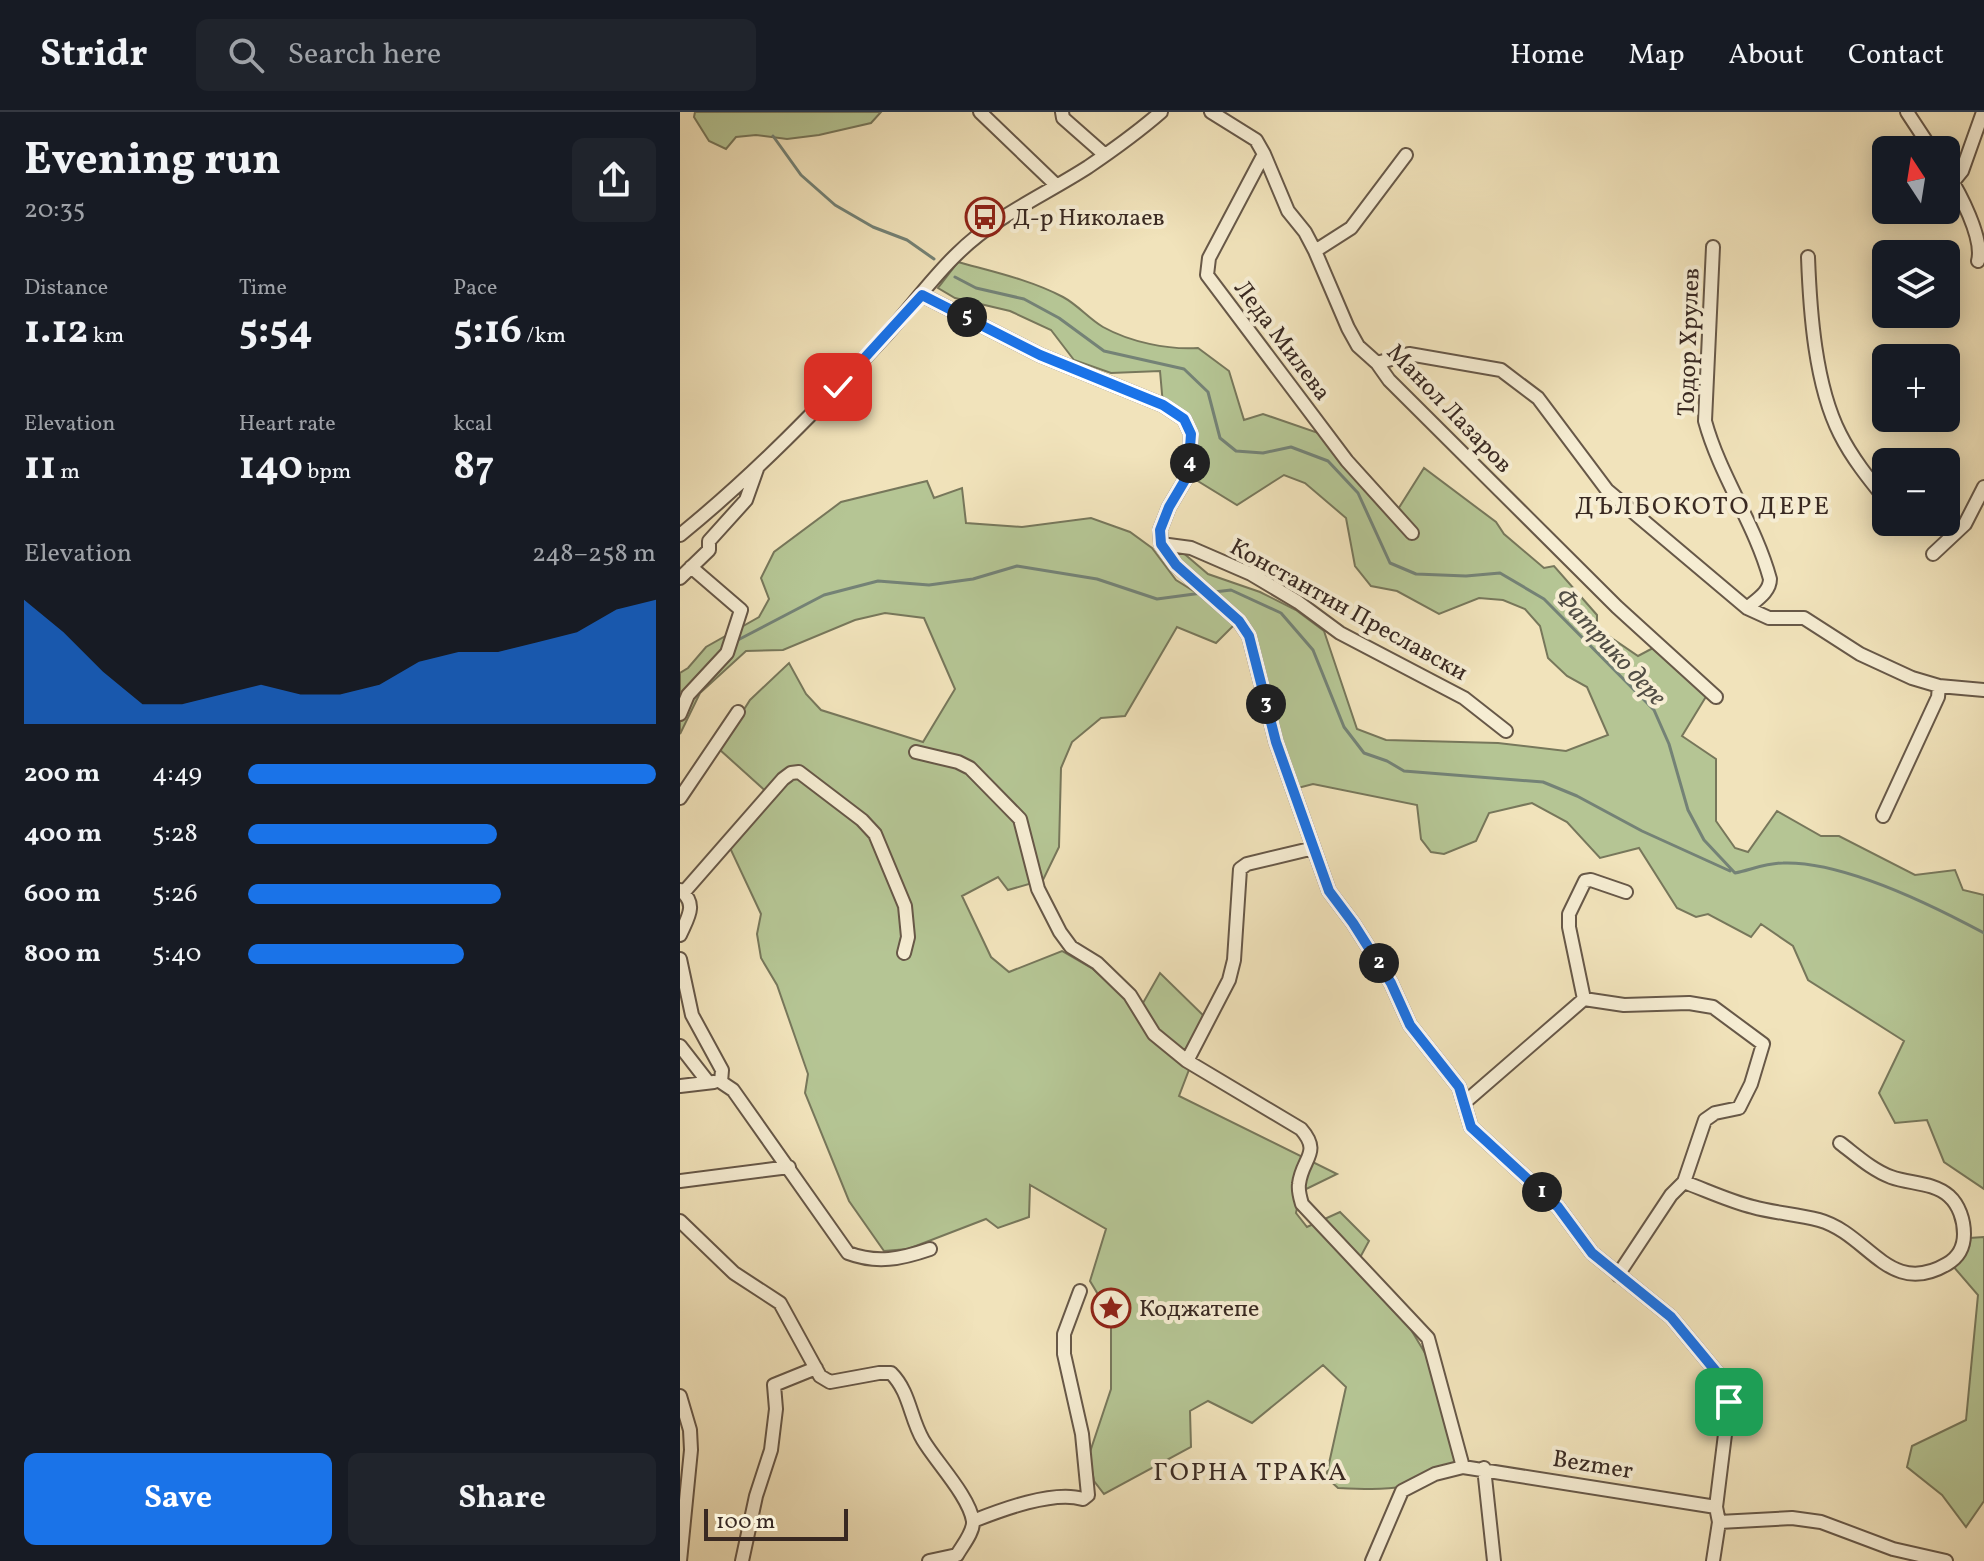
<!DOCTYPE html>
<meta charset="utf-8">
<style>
:root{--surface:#171b24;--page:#20242c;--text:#f1f3f6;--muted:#9ea1a6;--line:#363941;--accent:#1a73e8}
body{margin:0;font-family:Vollkorn,serif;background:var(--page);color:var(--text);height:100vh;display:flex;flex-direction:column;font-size:30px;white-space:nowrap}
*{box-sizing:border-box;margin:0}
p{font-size:26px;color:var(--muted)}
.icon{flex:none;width:44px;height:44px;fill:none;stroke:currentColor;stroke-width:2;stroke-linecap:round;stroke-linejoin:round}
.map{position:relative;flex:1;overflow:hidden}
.panel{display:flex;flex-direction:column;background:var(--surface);width:680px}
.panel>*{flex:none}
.needle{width:52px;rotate:348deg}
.tools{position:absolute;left:1192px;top:24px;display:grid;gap:16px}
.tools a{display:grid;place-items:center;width:88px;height:88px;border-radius:12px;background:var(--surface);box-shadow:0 4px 20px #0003;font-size:40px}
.scale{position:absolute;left:24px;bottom:20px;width:144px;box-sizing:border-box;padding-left:8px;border:4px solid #392922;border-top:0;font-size:22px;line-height:28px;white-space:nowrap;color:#392922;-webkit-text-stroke:6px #f6edd3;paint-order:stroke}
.pin{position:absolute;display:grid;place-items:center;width:68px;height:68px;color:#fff;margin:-34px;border-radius:16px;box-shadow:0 4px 12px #0006}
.km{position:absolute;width:40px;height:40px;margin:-20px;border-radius:50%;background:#222;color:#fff;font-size:22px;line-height:40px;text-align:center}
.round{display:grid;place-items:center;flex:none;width:84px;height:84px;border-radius:12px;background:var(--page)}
.head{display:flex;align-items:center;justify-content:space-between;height:136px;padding:0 24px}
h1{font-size:44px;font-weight:700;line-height:60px}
.figures{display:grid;grid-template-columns:repeat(3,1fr);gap:12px;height:136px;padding:8px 24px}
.figures div{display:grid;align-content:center}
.figures b{font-size:40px;font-weight:700}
.figures small{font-size:22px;font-weight:400}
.figures p{font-size:22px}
.chart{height:224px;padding:16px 24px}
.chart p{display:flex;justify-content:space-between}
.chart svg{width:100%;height:144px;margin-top:8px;fill:var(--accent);opacity:.7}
.action{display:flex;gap:16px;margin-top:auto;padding:16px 24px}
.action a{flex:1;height:92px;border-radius:12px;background:var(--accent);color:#fff;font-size:32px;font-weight:700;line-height:92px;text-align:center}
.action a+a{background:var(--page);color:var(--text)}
ul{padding:0 24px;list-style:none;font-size:26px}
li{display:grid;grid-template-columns:128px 96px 1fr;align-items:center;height:60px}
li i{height:20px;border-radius:10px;background:var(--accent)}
header{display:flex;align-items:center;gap:48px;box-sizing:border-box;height:112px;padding:0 40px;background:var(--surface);border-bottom:2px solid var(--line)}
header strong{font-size:38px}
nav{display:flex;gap:44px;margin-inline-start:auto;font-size:28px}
.search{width:560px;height:72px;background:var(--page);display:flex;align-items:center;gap:20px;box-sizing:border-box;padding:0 28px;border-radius:12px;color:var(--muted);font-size:30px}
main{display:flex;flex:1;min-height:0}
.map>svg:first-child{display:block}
</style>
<header>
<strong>Stridr</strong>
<div class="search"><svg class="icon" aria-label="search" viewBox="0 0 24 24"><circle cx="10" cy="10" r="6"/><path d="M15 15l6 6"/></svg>Search here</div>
<nav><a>Home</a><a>Map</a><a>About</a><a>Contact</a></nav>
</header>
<main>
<section class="panel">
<div class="head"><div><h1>Evening run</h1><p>20:35</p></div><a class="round"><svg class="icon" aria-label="share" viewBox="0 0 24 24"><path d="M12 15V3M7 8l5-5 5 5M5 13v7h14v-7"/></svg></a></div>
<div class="figures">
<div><p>Distance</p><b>1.12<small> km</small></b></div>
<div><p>Time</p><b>5:54</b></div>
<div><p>Pace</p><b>5:16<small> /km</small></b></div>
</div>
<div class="figures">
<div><p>Elevation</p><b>11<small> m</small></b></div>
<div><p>Heart rate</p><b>140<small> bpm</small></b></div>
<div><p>kcal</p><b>87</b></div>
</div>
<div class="chart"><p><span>Elevation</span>248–258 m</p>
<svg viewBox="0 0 160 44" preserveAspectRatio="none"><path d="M0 44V6L10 16L20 28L30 38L40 38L50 35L60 32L70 35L80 35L90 32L100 25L110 22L120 22L130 19L140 16L150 9L160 6V44z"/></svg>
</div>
<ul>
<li><b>200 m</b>4:49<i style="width:100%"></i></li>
<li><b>400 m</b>5:28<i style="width:61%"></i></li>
<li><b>600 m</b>5:26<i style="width:62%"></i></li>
<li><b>800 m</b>5:40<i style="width:53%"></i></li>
</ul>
<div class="action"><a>Save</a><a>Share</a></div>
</section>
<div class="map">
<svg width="1304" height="1449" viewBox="0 0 1304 1449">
<rect width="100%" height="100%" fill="#f1e3bb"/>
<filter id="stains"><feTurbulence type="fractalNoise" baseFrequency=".0025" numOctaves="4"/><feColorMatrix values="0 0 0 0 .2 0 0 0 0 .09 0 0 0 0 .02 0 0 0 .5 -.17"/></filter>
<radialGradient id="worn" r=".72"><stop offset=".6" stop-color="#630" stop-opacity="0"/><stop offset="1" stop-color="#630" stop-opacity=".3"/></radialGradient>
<!-- green -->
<path fill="#b5c594" stroke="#77775b" stroke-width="2" d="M15,0H201L191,11L139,23L107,27L76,23L56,25L46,37L29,29L14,5Z
M278,150C314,160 351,168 383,185C398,193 409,207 423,215C450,230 488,238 518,236L549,259L564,308L583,302L650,325L715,402L744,356L816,410L824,422L864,456L874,454L917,503V516L958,544L973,536L1027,583L1002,624L1036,647V709L1055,736L1068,740L1097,699L1141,724H1159L1235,763L1275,758L1283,778L1304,783V1077L1264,1050L1247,1008L1215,1011L1199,981L1224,929L1128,868L1113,834L1081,812L1071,825L1028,802L1016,805L997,796L959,736L920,746L887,710L852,691L809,701L796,729L764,742L751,740L741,727L737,693L633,672L614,677L568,524L486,441L501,439L528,462L580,480L616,498L644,519L677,617L706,628L818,631L886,639L928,623L907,575L887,564L868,546L860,514L845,497L823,488L799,486L759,502L717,479L691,474L675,454L666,406L625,371L604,363L557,393L508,363L511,322L483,293L480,259L431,261L394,248L371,218L330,199L275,186L258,176Z
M247,369L254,386L282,376L286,411L342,415L411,406L450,420L472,436L496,468L536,493L555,512L536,531L497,515L445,604L421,606L392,630L381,656L379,735L363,768L328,778L318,765L282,784L311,845L329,860L382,839L413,857L459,898L480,861L528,908L499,984L657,1062L620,1080L616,1101L627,1115L660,1100L689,1129L676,1153L718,1196L757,1261L783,1347C747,1380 703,1378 658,1376L646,1365L666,1275L643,1253L572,1311L528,1289L510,1299L511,1335L424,1382L414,1369L409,1343L431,1277V1204L410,1169L426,1117L350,1073L349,1105L318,1116L306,1107L228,1137L204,1139L169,1089L125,981L128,962L97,873L81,846L77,822L81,802L50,736L91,684L39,637L70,588L109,551L126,582L141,598L243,630L275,577L244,506L205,501L175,508L103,538L66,539L20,581L0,622V561L8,556L26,535L79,505L89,487L81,466L94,440L161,390Z
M1304,1125V1389L1286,1415L1262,1383L1227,1355L1232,1334L1286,1308L1298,1183L1266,1146L1289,1126Z"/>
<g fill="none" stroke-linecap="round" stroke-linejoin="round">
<!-- stream -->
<path stroke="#748276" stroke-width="3" d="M93,24L121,63L155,93L193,115L227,128L254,147
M275,165L296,176L344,187L379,206L424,239L504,257L528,280L540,326L556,339L583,341L611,335L648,349L678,381L710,451L736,462L786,464L820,461L864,487L974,598L989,632L1008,698L1024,728L1055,761C1070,758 1087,751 1103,751C1162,749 1252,793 1304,821
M534,480L551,478L601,501L633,538L664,615L684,641L707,649L724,659L863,670L897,684L962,719L1050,759
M54,530L144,483L198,469L249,473L293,467L337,454L417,467L477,487L522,481
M0,583L14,568"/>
<defs>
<path id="minor" d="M300,0L375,72
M382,0L383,6L425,43
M531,0L576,28L584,42L608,99L625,120L635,139L668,216L678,234L697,251L709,268L937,495L1036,585
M1227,0L1252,38
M584,42L529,146L527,163L667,349L732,421
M1266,59C1279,80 1304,126 1298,149
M1273,70L1282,59L1303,0
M1033,135L1025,309C1040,364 1075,412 1090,467C1090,480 1076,488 1067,496
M635,139L671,116L726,43
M1128,145C1130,199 1135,273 1160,322C1172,346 1189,367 1206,388
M242,183L360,243L483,293L504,307L511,322L508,363L489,395L480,418L481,432L496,453L559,509L569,524L596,630L649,779L673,811L711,871L730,913L779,975L791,1015L878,1095L912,1141L991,1205L1044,1269L1049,1290L1036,1395L1039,1410L1033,1449
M697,251L729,242L821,258L858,286L927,378L1067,496L1089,506H1124L1180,542L1232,566L1259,574L1304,578
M0,423C74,363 141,294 205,224C229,198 251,167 277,142C315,104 363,84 408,55C433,38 458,20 481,0
M481,432L511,436L571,462L618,490L660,521L784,586L826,619
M1253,442L1285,412L1304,375
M0,466L29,438V429L66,388L77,357
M0,602L8,583L47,541L61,498L11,455
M236,640L278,650L290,656L340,707L358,777L380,820L391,835L417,851L450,883L474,922L507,949L621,1017C642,1041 622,1046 619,1072C618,1079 620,1085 622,1092L748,1226L783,1355
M0,686L58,600
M1203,704L1258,585L1259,574
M0,778C18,792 8,805 0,823
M4,780L103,667L111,661L119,660L182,708L195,722L225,794L228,825L224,841
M0,847L12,903L42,958L41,970
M904,887L944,893L1009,891L1033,895L1083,932L1071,972L1059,996L1035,1001L1025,1008L1004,1070L991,1083L938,1163
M0,934L28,970
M507,949L549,868L554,848L560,757L567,752L634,736
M41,970L53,978L168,1141C197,1152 221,1147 250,1137
M0,974L34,970
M784,991L904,887L889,815V802L905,769L911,768L946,780
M0,1069L109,1055
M1004,1070C1026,1078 1049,1089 1073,1095C1094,1101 1117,1102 1139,1108C1189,1122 1209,1186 1267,1152C1279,1145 1284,1135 1284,1122C1284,1108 1279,1093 1269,1084C1253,1070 1230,1072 1211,1065C1192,1058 1176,1043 1160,1031
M0,1109L54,1161L100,1191L140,1264L150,1270L199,1261H211C230,1280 230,1306 243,1328C256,1350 289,1384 293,1409C294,1420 282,1434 277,1443L249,1449
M0,1284L10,1318L11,1338L0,1449
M804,1356L814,1449
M293,1409C321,1398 373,1378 403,1387L408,1383L402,1322L384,1242V1222L400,1179
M1039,1410L1112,1406L1141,1410L1213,1437L1266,1449
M62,1449L76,1384L91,1338L96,1297L94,1273L136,1256
M692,1449L722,1379L755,1362L783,1355L1036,1395"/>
</defs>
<!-- minor casing -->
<use href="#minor" stroke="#675848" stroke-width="16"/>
<!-- minor -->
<use href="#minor" stroke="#f6edd3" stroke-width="12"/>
</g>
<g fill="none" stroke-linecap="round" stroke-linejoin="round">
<defs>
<path id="route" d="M158,275L242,183L360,243L483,293L504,307L511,322L508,363L489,395L480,418L481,432L496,453L559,509L569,524L596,630L649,779L673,811L711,871L730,913L779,975L791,1015L878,1095L912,1141L991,1205L1044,1269L1049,1290"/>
</defs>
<!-- route casing -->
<use href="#route" stroke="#fff" stroke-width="16"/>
<!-- route -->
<use href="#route" stroke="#1a73e8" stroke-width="10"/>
</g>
<!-- icons -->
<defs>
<symbol id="bus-ring" viewBox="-11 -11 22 22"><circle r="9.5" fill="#f6edd3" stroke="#8f2418" stroke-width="1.5"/><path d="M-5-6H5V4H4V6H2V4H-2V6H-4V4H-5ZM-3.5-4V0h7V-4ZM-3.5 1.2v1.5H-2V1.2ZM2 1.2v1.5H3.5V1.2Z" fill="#8f2418"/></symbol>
<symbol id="sight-ring" viewBox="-11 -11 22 22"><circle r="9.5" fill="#f6edd3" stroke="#8f2418" stroke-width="1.5"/><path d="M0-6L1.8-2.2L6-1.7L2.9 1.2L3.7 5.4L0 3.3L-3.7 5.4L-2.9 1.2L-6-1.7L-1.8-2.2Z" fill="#8f2418"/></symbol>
</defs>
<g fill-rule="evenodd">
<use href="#bus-ring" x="283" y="83" width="44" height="44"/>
<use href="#sight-ring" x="409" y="1174" width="44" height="44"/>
</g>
<g text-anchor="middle" stroke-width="8" stroke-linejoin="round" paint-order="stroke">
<!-- poi labels -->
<g font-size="24" fill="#392922" stroke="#f6edd3" text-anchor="start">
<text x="333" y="113">Д-р Николаев</text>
<text x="459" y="1204">Коджатепе</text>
</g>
<!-- street labels -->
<g font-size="24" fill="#392922" stroke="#f6edd3">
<text transform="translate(603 228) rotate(53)" y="8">Леда Милева</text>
<text transform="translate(1008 230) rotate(-88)" y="8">Тодор Хрулев</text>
<text transform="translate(770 296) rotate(46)" y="8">Манол Лазаров</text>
<text transform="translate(669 497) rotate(29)" y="8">Константин Преславски</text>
<text transform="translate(913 1352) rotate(9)" y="8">Bezmer</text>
</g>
<!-- neighbourhood labels -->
<g font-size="26" letter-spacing="2" fill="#392922" stroke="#f6edd3">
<text x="1023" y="402">ДЪЛБОКОТО ДЕРЕ</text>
<text x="571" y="1368">ГОРНА ТРАКА</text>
</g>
<!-- water labels -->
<g font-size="26" font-style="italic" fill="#524e45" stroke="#f6edd3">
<text transform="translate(931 534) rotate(47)" y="9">Фатрико дере</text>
</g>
</g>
<rect width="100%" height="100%" filter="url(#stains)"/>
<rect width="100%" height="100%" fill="url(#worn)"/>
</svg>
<div class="tools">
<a><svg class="needle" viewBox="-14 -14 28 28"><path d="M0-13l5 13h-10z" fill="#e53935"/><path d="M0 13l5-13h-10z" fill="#9ea1a6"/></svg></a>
<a><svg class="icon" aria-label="layers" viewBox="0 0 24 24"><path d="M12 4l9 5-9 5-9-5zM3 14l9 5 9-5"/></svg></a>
<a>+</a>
<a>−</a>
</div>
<div class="scale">100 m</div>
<div class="pin" style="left:1049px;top:1290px;background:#1e9e55"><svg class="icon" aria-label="arrive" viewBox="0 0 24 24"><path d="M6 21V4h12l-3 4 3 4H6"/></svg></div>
<div class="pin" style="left:158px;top:275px;background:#d93025"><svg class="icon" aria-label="check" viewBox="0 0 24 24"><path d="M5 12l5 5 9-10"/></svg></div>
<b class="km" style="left:862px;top:1080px">1</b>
<b class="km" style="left:699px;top:851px">2</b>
<b class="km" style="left:586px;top:592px">3</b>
<b class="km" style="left:510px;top:351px">4</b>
<b class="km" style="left:287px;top:205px">5</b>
</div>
</main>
